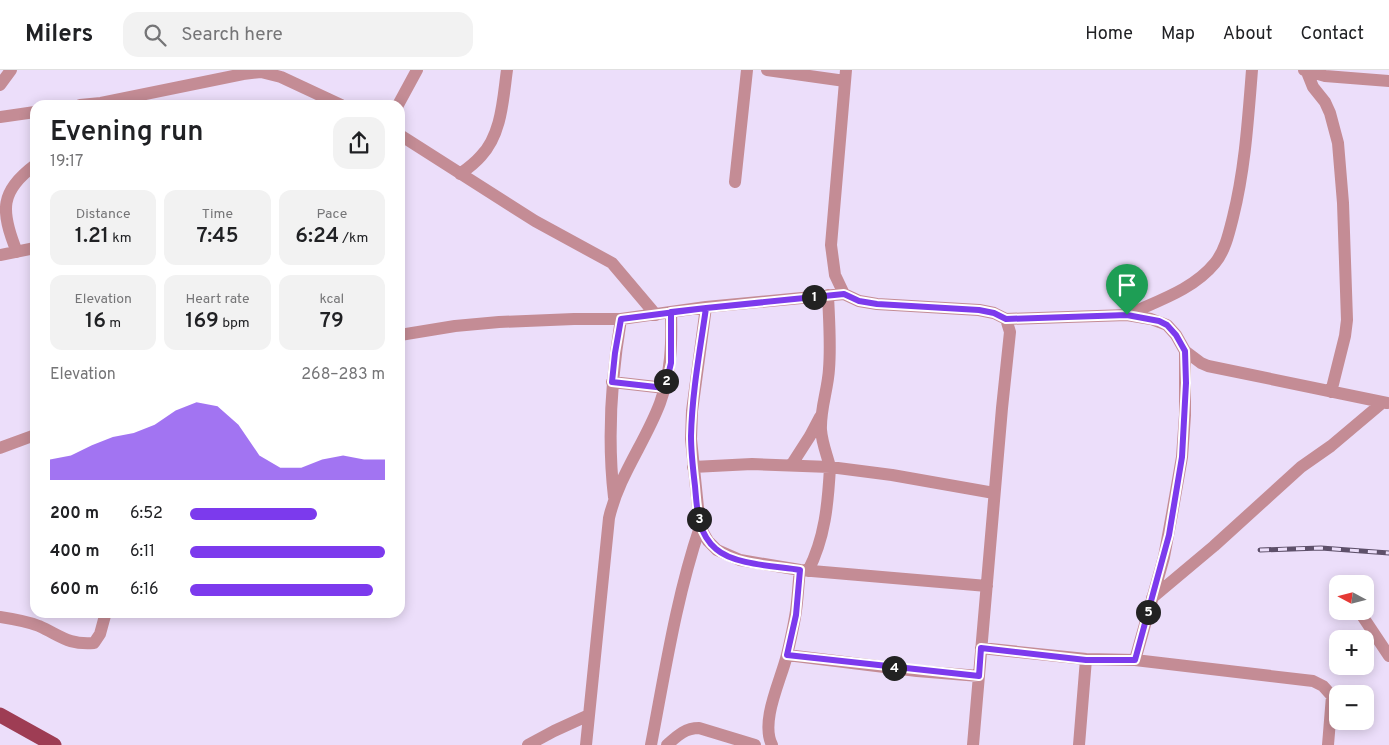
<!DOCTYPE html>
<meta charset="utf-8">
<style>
:root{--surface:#fff;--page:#f2f2f2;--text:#202124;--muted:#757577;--line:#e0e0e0;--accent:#7c3aed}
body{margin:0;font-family:Overpass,sans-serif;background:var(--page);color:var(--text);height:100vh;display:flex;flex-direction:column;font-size:19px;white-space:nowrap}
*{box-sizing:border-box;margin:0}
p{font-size:16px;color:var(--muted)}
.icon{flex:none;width:28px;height:28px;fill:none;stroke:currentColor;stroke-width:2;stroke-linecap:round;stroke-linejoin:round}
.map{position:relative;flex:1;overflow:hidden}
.drawer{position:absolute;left:30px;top:30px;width:375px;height:518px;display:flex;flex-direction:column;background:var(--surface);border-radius:15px;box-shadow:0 2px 12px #0003}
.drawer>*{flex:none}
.needle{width:32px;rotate:277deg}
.controls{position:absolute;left:1329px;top:505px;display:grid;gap:10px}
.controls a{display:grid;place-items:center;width:45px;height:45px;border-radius:10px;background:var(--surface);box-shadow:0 2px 12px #0003;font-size:25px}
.pin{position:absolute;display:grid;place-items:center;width:42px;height:42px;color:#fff;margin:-51px -21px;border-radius:50% 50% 50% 0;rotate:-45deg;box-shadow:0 0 5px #0007}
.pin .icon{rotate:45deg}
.km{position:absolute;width:25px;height:25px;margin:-12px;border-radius:50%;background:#222;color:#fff;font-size:14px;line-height:25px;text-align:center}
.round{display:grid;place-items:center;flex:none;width:52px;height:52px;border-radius:15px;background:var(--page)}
.summary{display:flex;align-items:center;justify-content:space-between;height:85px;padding:0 20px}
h1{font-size:28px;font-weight:600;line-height:38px}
.figures{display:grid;grid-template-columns:repeat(3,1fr);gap:8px;height:85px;padding:5px 20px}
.figures div{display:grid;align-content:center;border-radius:12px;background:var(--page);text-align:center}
.figures b{font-size:21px;font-weight:600}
.figures small{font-size:14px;font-weight:400}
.figures p{font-size:14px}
.chart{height:140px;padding:10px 20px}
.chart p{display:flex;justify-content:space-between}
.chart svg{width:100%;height:90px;margin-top:5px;fill:var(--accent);opacity:.7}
ul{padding:0 20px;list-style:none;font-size:16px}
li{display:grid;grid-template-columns:80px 60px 1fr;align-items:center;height:38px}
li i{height:12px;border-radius:6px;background:var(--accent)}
header{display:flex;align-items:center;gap:30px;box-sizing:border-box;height:70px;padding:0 25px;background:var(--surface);border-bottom:1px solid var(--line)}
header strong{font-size:24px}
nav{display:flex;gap:28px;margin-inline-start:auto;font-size:18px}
.search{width:350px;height:45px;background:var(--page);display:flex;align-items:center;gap:12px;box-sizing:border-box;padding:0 18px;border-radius:15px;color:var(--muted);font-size:19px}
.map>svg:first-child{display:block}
</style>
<header>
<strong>Milers</strong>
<div class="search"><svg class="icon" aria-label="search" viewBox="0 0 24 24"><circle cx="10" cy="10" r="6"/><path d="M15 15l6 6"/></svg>Search here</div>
<nav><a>Home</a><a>Map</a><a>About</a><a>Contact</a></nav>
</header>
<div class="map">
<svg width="1389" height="675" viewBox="0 0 1389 675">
<rect width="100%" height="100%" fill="#ecdefa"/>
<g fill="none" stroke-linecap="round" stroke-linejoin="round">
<!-- minor -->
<path stroke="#c48c95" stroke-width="12" d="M767,0L845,11
M846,0L831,175L835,205L844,224L859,231L877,234L979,240L994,243L1006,249L1010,262L1002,338L973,675
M1304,0L1325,6L1389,11
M1307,2L1313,17L1325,32L1330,43L1338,73L1343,133L1347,250L1345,266L1331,322
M0,15L11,0
M80,35L101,33L243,4L261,2L281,7L341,35
M398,35L417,0
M0,47L35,42
M400,65L535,151L612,193L656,245
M460,104C467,99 475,93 481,86C502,64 503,28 507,0
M735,112L747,0
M17,182C0,140 0,121 35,95
M0,185L35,178
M828,225C829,250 831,274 829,299C828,319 820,339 821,360C822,373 827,385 830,397L892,405L994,423
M706,237L692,341L691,369L700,457L708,471L717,480L740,490L800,500L987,516
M1127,245C1157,231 1193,220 1215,193C1225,181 1229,163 1233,147C1245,99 1248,50 1252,0
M1006,249L1127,245L1151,249L1167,255L1176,265L1185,281V345L1182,387L1172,444L1164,487L1135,590
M400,265L455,256L499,252L574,249H621L706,237L844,224
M1185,281L1201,293L1208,296L1387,333
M612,312L665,318
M0,378L35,365
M792,394L810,366L820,347
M693,397L752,394L830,397C828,434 825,468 808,501
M614,427C607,367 611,309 621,249
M1152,528L1214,476L1301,397L1331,376L1382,333
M1359,541L1389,586
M0,547C13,549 26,551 39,556C61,566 68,575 94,573L100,564L106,542
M981,578L1086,589L1135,590L1313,611L1323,616L1332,626L1328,675
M787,585L917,601L979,606
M528,675L554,661L589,645
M586,675L609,448C619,405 645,373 660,333C671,302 672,275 671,242
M651,675C665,602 676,528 700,457
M667,675C677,666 685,658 699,658L755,675
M772,675C760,651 781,610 787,585C790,572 793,559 795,547C798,531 798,515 800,500
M1079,675L1086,589"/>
<!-- major -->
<path stroke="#9e3d54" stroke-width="15" d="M0,645L54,675"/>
<defs>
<path id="rail" d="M1260,480L1321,478L1389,483"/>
</defs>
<!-- rail casing -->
<use href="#rail" stroke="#5e506a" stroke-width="5"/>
<!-- rail -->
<use href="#rail" stroke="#ecdefa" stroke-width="3" stroke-dasharray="9" stroke-linecap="butt"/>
</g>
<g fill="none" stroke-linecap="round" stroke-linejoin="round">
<defs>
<path id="route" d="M1127,245L1006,249L994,243L979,240L877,234L859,231L844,224L706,238L621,249L615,283L612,312L665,318L671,293V242L706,238C700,280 692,323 691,366C691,383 693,399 695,416C697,438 697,463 716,479C734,495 776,496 800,500L796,545L787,585L979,606L981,578L1086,590H1135L1169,465L1182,387L1186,313L1185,281L1176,265L1167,255L1159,251L1127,245"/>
</defs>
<!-- route casing -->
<use href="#route" stroke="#fff" stroke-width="10"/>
<!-- route -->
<use href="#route" stroke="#7c3aed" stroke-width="6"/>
</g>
</svg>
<div class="controls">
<a><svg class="needle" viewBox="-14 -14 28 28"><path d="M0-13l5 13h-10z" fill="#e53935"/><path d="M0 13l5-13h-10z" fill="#757577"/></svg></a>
<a>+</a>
<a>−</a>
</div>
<div class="pin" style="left:1127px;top:245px;background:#1e9e55"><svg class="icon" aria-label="arrive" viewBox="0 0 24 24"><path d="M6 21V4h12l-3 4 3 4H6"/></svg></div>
<b class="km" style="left:814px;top:227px">1</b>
<b class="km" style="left:666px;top:311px">2</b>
<b class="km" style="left:699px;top:449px">3</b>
<b class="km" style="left:894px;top:598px">4</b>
<b class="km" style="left:1148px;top:542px">5</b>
<section class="drawer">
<div class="summary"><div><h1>Evening run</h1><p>19:17</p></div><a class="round"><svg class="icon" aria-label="share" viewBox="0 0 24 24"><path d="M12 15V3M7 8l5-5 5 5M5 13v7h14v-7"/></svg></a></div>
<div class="figures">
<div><p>Distance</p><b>1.21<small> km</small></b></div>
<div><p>Time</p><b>7:45</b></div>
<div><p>Pace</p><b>6:24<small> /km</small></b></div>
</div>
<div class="figures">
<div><p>Elevation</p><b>16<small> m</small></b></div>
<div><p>Heart rate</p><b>169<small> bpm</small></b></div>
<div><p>kcal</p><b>79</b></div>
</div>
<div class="chart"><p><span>Elevation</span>268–283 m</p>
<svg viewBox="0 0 160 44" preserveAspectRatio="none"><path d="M0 44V34L10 32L20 27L30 23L40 21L50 17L60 10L70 6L80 8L90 17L100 32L110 38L120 38L130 34L140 32L150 34L160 34V44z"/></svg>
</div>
<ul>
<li><b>200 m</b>6:52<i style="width:65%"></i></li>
<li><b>400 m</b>6:11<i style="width:100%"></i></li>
<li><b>600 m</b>6:16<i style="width:94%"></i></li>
</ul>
</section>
</div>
